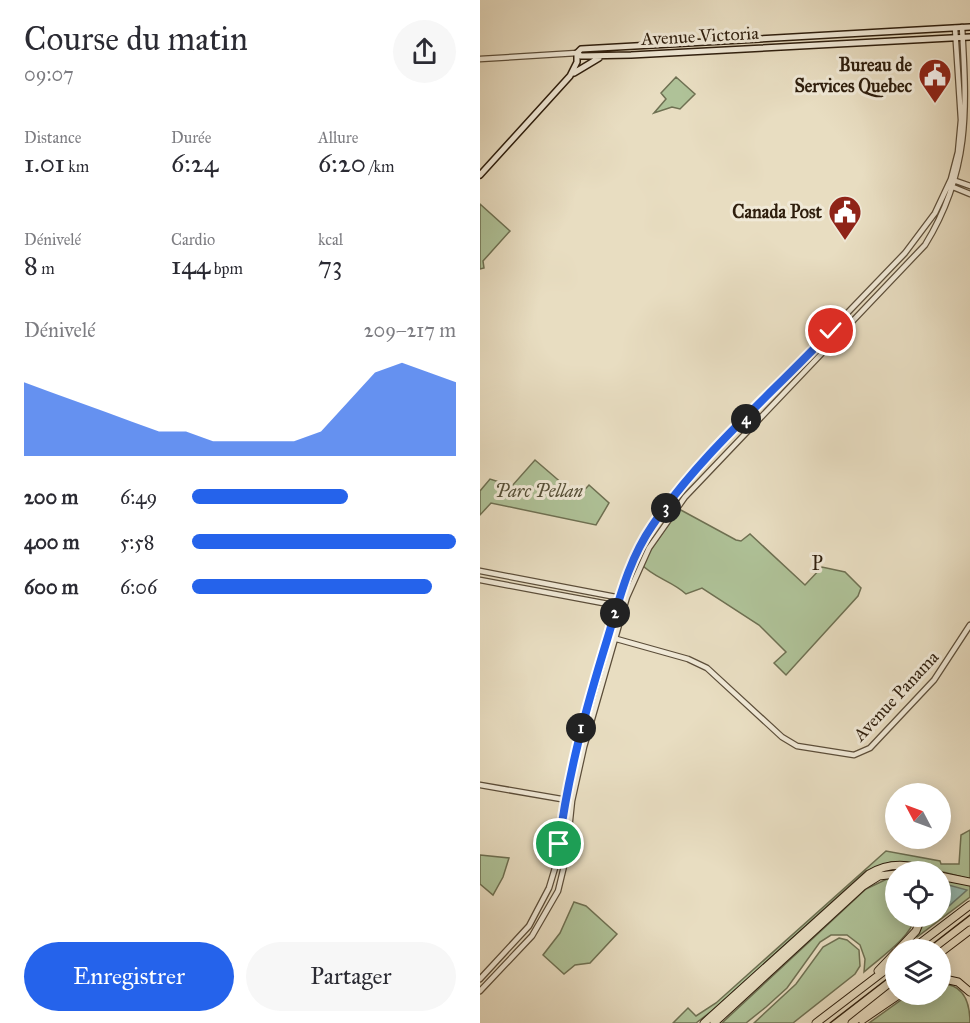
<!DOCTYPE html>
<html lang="fr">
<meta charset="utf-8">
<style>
:root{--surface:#fff;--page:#f7f7f7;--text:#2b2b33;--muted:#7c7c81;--accent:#2563eb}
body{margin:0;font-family:"IM FELL Great Primer",serif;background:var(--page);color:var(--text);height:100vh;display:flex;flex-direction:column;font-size:22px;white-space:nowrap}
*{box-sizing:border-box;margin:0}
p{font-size:20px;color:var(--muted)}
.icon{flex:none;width:33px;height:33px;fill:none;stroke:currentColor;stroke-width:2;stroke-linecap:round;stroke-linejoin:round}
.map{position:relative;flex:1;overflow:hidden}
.sheet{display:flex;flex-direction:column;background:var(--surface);width:480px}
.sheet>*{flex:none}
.needle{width:39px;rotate:311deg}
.controls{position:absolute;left:405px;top:783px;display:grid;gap:12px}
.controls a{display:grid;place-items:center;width:66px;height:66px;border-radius:50%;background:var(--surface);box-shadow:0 3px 15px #0003;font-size:30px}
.pin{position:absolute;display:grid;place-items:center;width:51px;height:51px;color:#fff;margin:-26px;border:3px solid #fff;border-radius:50%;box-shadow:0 2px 6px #0007}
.km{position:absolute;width:30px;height:30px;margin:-15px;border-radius:50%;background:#222;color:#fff;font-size:16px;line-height:30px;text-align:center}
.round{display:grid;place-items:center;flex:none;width:63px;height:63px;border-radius:32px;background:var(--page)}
.overview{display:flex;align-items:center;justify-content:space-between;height:102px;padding:0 24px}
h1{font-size:33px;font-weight:600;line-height:45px}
.metrics{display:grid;grid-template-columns:repeat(3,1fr);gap:9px;height:102px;padding:6px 24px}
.metrics div{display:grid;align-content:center}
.metrics b{font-size:26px;font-weight:600}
.metrics small{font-size:16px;font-weight:400}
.metrics p{font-size:16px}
.chart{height:168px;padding:12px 24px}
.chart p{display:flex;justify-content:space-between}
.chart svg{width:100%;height:108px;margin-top:6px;fill:var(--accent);opacity:.7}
.action{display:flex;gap:12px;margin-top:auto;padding:12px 24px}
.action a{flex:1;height:69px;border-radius:36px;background:var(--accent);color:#fff;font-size:24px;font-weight:600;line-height:69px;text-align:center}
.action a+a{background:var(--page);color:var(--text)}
ul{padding:0 24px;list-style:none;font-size:20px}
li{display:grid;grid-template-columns:96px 72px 1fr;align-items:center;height:45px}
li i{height:15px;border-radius:8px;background:var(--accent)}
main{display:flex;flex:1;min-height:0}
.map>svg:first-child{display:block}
</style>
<main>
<section class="sheet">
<div class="overview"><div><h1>Course du matin</h1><p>09:07</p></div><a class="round"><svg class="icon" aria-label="share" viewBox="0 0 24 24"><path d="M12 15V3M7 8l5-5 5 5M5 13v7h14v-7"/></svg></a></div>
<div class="metrics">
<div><p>Distance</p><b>1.01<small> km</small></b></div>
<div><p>Durée</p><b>6:24</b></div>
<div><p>Allure</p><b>6:20<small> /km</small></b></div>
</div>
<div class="metrics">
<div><p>Dénivelé</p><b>8<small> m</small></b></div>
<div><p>Cardio</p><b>144<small> bpm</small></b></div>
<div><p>kcal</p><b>73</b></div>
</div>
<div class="chart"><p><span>Dénivelé</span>209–217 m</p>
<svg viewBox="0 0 160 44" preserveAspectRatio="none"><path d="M0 44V14L10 18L20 22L30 26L40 30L50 34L60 34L70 38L80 38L90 38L100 38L110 34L120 22L130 10L140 6L150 10L160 14V44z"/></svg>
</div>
<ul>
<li><b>200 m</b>6:49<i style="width:59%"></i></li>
<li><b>400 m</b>5:58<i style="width:100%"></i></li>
<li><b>600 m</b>6:06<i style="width:91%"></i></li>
</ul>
<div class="action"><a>Enregistrer</a><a>Partager</a></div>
</section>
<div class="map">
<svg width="490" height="1023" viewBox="0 0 490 1023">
<rect width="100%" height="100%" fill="#e8ddc1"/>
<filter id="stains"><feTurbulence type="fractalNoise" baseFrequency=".00333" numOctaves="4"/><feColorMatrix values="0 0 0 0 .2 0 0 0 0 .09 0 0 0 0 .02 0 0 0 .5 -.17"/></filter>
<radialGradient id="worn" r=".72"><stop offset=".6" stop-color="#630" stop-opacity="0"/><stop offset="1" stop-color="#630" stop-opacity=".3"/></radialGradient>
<!-- green -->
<path fill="#afc298" stroke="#6e7052" stroke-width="1.5" d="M196,77L215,94L200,109L192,107L174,113L186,99L181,93Z
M0,204L30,231L3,261L4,268L0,269Z
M55,460L98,497L109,485L129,503L116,525L11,503L0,515V491L10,479L32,486Z
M199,509L256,540L261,541L270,534L325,585L342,567L365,572L381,588L378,596L306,675L294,663L306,652L279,625L222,588L206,594C192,581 174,578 161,564Z
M490,830V879L425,862H411L386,871L233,1010L216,1023H193L208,1008L216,1016L236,1003L406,851L460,861L461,864H479L481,835Z
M0,855L29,858L23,877L13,895L0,884Z
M409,878H415L416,916L436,917C428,940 402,956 384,972L385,959L380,945L367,935H351L340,942L307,988L286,1007L266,1023H242L386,889Z
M461,878L490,884V897L437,937L435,935L445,917L460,916Z
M94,902L106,906L137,934L110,963L95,965L84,974L63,955L80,933Z
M359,938L367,940L379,950L380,966L375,974L313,1023H274L316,984L343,947Z
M461,984C484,984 490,1003 490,1023H389L428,995L460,994Z"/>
<!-- water -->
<path fill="#97bcb3" stroke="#6d7d71" stroke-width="1.5" d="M461,883L487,890L461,913H460Z"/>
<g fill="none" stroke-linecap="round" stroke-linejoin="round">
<defs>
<path id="tertiary" d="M0,59L97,53
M476,181L490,186
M473,187L490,194
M0,571L141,598
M0,580L139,606
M133,638L208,659L227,668L302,737L317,746L374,755L390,748L454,680L490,625
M0,785L87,800
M0,979L49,926L69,888L75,868L93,757L139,597L161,543L223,463L425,253L455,213L471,179L478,152L481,120L475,28
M0,991L52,936L78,891L86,858L92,801L104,747L147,597L169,548L205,497L445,245C490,172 487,111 482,27"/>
<path id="secondary" d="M97,53L101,49L490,27
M97,53L101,56L151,55L490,37
M94,73L119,58
M0,175L90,76L97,62V53"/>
<path id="motorway" d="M460,876L490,882
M418,950L436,931L442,916
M431,950L490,905
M460,953L490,930
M398,971L416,952
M460,978L478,982L490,992
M382,1020L420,994
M224,1023L389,874C409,862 429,863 450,872
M234,1023L383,886L399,876L416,874
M336,1023L416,962
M372,1023L416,988"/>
</defs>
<!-- tertiary casing -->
<use href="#tertiary" stroke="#5c4e3a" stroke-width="7"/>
<!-- secondary casing -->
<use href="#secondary" stroke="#2e1e0d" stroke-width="8"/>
<!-- motorway casing -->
<use href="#motorway" stroke="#2e1e0d" stroke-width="9"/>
<!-- tertiary -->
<use href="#tertiary" stroke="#f0e9d7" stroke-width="4.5"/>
<!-- secondary -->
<use href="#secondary" stroke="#f0e9d7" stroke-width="5"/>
<!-- motorway -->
<use href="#motorway" stroke="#e8ddc1" stroke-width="7"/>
<!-- tram -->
<path stroke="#2e1e0d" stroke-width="1.5" d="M445,950L490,915
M350,1023L416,972"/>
</g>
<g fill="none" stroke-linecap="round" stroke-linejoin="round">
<defs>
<path id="route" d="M79,844C88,774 106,708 127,640C139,601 148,561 172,526C221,453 291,395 351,331"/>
</defs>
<!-- route casing -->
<use href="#route" stroke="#fff" stroke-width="12"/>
<!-- route -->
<use href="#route" stroke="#2563eb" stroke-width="8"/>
</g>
<!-- icons -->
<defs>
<symbol id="civic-pin" viewBox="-11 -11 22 30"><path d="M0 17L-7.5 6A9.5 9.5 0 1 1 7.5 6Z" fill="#8f2418" stroke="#f0e9d7"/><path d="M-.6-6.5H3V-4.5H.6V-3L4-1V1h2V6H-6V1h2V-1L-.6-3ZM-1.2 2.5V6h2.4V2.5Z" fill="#fff"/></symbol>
</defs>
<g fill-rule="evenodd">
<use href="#civic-pin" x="436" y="56" width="38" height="52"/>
<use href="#civic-pin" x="346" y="193" width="38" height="52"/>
</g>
<g text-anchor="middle" stroke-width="6" stroke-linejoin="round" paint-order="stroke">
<!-- street labels -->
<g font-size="18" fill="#2e1e0d" stroke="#f0e9d7">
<text transform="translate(220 36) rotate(-3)" y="6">Avenue Victoria</text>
<text transform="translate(416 696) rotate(-47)" y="6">Avenue Panama</text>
</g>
<!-- poi labels -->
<g font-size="18" font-weight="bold" fill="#2e1e0d" stroke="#f0e9d7" text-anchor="end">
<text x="432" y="71">Bureau de<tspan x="432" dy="21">Services Quebec</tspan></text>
<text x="342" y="218">Canada Post</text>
</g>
<!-- park labels -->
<g font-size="18" font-style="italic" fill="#554f37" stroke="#f0e9d7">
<text x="59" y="497">Parc Pellan</text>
</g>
<!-- neighbourhood labels -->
<g font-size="20" letter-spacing="1.5" fill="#2e1e0d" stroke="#f0e9d7">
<text x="338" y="570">P</text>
</g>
</g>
<rect width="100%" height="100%" filter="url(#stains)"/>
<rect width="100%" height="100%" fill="url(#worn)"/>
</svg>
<div class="controls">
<a><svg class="needle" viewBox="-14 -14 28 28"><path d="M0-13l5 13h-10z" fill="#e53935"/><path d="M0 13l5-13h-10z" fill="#7c7c81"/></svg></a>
<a><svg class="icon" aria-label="locate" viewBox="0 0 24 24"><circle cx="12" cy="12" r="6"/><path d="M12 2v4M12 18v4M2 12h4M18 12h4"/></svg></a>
<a><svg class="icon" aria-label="layers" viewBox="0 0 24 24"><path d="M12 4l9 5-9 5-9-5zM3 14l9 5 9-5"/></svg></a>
</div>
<div class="pin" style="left:79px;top:844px;background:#1e9e55"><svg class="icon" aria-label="arrive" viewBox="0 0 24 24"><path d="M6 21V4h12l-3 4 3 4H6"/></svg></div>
<div class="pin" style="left:351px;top:331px;background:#d93025"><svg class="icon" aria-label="check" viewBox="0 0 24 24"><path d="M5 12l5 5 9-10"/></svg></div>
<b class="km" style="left:101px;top:728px">1</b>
<b class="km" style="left:135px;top:613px">2</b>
<b class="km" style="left:186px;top:508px">3</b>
<b class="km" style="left:266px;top:419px">4</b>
</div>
</main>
